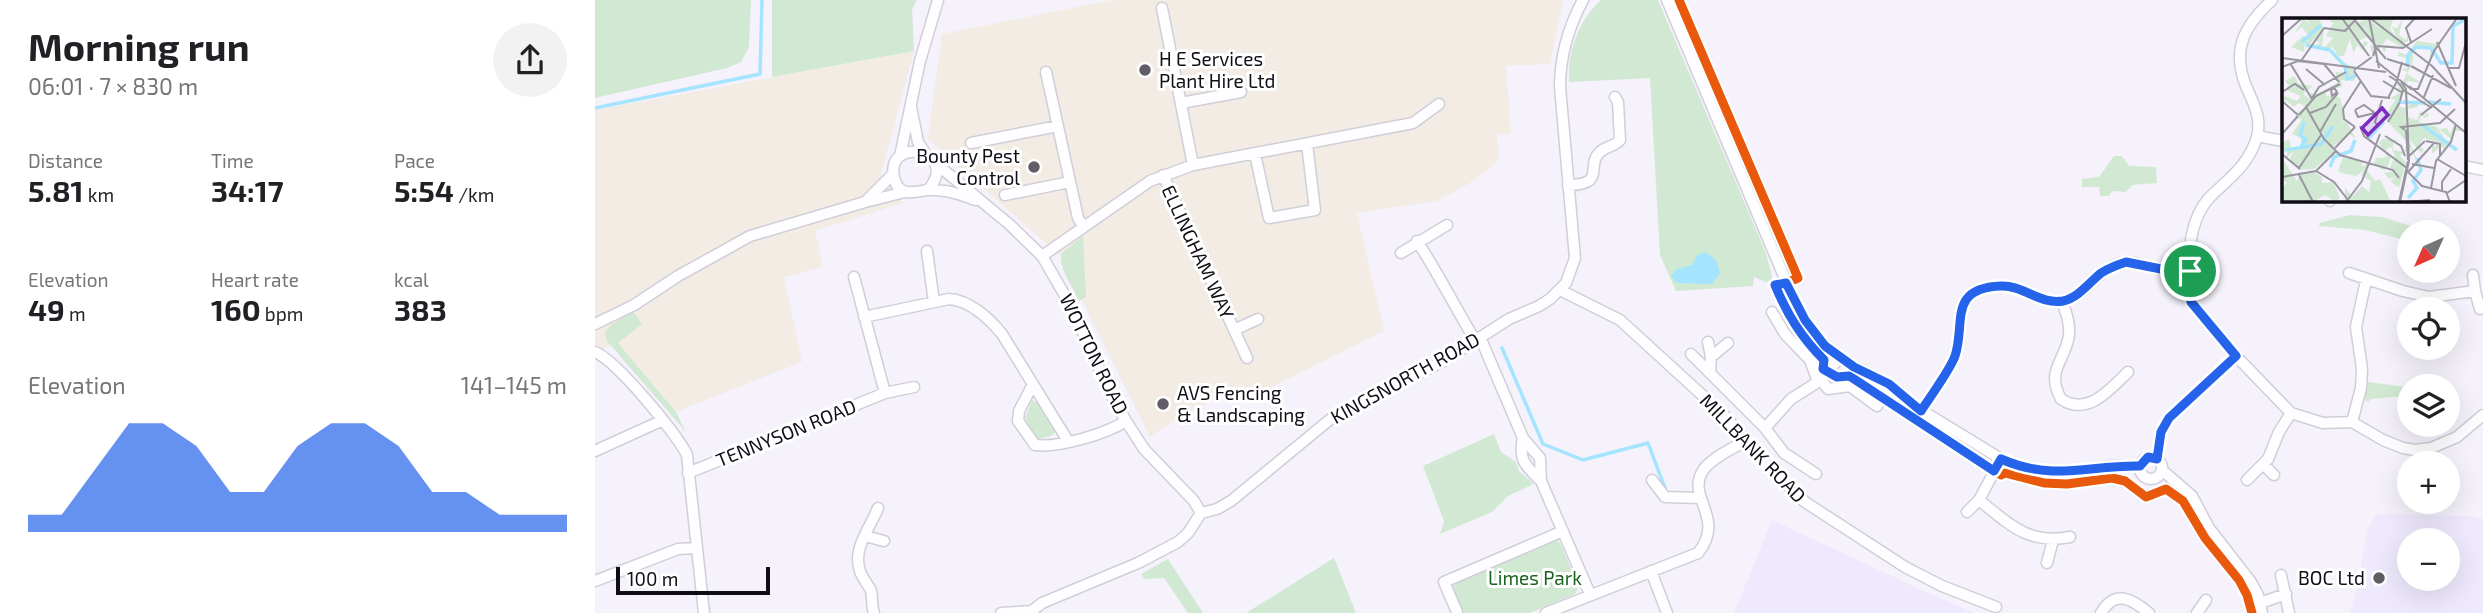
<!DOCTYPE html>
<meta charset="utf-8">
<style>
:root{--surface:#fff;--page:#f2f2f2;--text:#202124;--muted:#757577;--accent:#2563eb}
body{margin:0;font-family:"Exo 2",sans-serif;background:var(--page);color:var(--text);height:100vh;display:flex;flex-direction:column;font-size:26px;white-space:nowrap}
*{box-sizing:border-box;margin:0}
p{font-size:23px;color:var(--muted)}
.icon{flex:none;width:38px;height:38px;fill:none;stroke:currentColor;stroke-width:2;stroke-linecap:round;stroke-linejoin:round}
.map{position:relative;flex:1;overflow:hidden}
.sheet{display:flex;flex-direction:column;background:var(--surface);width:595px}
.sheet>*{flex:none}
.needle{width:46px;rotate:225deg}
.controls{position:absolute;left:1802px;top:220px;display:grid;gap:14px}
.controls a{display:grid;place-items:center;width:63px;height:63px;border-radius:50%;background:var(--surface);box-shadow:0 7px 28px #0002;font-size:35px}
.scale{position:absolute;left:21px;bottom:18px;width:154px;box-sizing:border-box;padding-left:7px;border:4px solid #100d15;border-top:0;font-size:19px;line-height:24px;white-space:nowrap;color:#100d15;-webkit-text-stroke:5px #fff;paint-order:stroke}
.pin{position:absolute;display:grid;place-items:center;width:60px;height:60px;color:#fff;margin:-30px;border:4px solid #fff;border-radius:50%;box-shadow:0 2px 7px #0007}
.round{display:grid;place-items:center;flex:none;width:74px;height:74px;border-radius:37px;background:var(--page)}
.summary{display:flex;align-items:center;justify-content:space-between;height:119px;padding:0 28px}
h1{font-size:38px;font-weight:700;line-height:52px}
.figures{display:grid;grid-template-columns:repeat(3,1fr);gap:10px;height:119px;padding:7px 28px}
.figures div{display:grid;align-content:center}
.figures b{font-size:30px;font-weight:700}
.figures small{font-size:19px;font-weight:400}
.figures p{font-size:19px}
.chart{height:196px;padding:14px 28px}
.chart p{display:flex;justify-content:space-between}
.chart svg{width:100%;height:126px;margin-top:7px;fill:var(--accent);opacity:.7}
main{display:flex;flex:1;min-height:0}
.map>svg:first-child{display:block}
</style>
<main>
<section class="sheet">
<div class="summary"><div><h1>Morning run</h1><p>06:01 · 7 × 830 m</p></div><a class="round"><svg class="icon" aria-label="share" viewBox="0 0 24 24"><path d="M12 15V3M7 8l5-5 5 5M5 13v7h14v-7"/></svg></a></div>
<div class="figures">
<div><p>Distance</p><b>5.81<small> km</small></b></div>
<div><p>Time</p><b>34:17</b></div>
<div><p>Pace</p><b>5:54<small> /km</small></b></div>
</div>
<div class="figures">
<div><p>Elevation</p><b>49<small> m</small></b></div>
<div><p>Heart rate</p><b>160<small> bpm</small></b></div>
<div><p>kcal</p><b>383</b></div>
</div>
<div class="chart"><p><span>Elevation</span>141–145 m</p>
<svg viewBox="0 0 160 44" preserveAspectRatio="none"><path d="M0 44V38L10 38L20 22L30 6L40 6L50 14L60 30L70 30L80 14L90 6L100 6L110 14L120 30L130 30L140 38L150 38L160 38V44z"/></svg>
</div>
</section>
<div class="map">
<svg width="1888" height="613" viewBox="0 0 1888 613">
<rect width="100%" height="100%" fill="#f5f2fc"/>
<!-- commercial -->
<path fill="#f2ece5" d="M517,0H968L955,64L911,66L916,134H902L904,160L875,183L842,201L762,213L789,331L657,397L648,385L586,416L555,437L465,256L333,139L347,34Z
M319,51L286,174L308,203L220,231L228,267L189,277L207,362L81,412L23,343L0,352V110Z"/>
<!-- built -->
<path fill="#efe9fd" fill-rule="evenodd" d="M1781,514L1876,516L1888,519V613H1755L1762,588L1773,528ZM1815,541H1853V579H1815Z
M1177,520L1329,591L1379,613H1139Z"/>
<!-- green -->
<path fill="#d1e9d3" d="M0,0H156L154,47L146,62L132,68L0,98Z
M177,0H322L317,9L319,51L177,77Z
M1006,0H1063L1171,253L1178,280L1171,282L1159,277L1158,286L1081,291L1065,255L1055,78L974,82C973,51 983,21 1006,0Z
M1519,156H1527L1534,166L1561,167L1562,183L1537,185L1531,192L1517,191L1514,196H1505L1504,187H1487V179L1504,177Z
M1754,215L1787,217L1838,233H1815V241L1770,230L1724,226L1725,223Z
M488,236L491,297L484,301L469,272L466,262L467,253Z
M38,311L47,324L23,343L81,412L91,432L12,341L10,332L16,325Z
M1773,382L1811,387L1809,396L1776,399L1773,402L1770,400Z
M437,400L443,403L461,431L456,436L443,439L434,428L430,418Z
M899,434L906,452L921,462L924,471L939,484L913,496L897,512L845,534L849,521L828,466Z
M958,535L966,545L984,587L980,594L935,613H867L857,588L860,583Z
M739,558L761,613H651Z
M573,559L608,613H593L569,578L549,579L546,574Z"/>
<!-- water -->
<path fill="#a4e4fe" d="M1111,252L1121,260L1125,273L1117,284L1082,283L1076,276L1082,269L1097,265L1102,255Z"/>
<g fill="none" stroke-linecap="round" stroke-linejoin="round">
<!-- stream -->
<path stroke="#a4e4fe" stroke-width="3.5" d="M0,108L165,74L167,0
M907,348L948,444L988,460L1053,443L1070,488"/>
<defs>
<path id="minor" d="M1072,0L1202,307L1218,333L1230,346L1260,367L1280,387L1318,405L1406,459L1419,465L1450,472H1486L1517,466H1545
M1677,0C1650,25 1636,49 1651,86C1658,103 1667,117 1662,137C1654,164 1636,177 1617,195C1591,220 1592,269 1596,302L1641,356L1696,413L1728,423L1757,422L1788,440L1808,448L1820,450L1836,448L1862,437L1888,415
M567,8L598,165
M451,72L483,218L489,227
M586,103L646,92
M316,107L323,142L330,153
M1662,136L1688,141
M376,143L463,126
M660,154L674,218L720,210L712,144
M305,156L325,61L343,0
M339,162L414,224L447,256L476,306L515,393L531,421L549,449L599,501L606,513
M1869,166L1888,170
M568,175L652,358
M973,185C1012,185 990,166 1005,152C1011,146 1019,147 1025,140L1023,102L1020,97
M333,190C367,150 290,135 299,177C303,198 319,192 333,190C338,189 345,191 350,191C360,192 371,197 381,200
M410,195L475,182
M272,200L298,174
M1735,200V201
M822,241C843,273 860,307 880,340
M332,251L339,302
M806,253L852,225
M447,256L555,181L598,165L818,123L844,104
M1754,273L1808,291L1834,297L1880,291L1878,275
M259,277L290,393
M965,290L1025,320L1129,415L1176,470L1210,502L1310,567L1347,586L1401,607
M1880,291L1885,309
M1467,301C1471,312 1475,323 1474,335C1471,360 1450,370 1466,399C1493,417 1515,389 1533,372
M1177,312L1190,334L1215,360L1223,382
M269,317L354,299C374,300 394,318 407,334L473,441
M0,324L39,305L83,276L155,236L270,202L310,192
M639,330L663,319
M885,337L928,438L945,458L946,481L995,594
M1113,342L1116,357L1115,371
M0,352C21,360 82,434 92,455L109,613
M1096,354L1170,428L1189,453L1221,474
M1116,357L1133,343
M1265,369L1294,384L1313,401
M1226,380L1233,389L1255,386L1282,406
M438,384L424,411L423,421L440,445C463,448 511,434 531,421
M1327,411C1336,395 1354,372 1360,356C1371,324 1352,288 1407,286C1428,285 1446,306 1468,301C1493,296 1505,264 1531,262C1542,262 1553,267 1563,269C1573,271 1584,271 1595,271
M1757,422L1766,388L1767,369L1761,327L1771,280
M1170,428L1196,399L1226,380L1245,357
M928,438C923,461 931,466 946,481
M0,451L68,420
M1545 468a11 11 0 1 1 22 0a11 11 0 1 1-22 0Z
M1406,459L1384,500C1414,524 1433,545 1475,537
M1562,459L1566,432L1574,418L1641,356
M1669,465L1679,475
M1567,470L1597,496L1614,528L1656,582L1663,595L1667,613
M93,473L290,393L319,387
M1057,480L1070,497L1105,498
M1652,480L1673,459L1684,432L1696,413
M1372,512L1384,500
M270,536L289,541
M1452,563L1458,540
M1056,571L1072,613
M1686,575L1694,613
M0,581L83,549L102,548
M1665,603L1691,594
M862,612L849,582L968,531
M279,613C276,605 278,598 276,591C273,584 267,578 265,571C257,549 275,528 283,508
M406,613L437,611L447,603L543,563L583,542L593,533L606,513L622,509L636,501L738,417L845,363L914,319L944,306L955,299L971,283L980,258L965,87C965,55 973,28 988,0
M951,613L1103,553C1132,517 1089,497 1109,469C1118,457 1137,449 1150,441
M1506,613C1520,589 1537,599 1554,613
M1602,613L1611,600"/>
</defs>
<!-- minor casing -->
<use href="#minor" stroke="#d1ced8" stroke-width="13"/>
<!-- minor -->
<use href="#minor" stroke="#fefdff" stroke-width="10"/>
<defs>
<path id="cycleway" d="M1084,0L1203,278L1191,283L1179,285C1192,314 1206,337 1229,360L1228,369L1242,377L1254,376L1259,379L1406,475L1410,473L1449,483L1472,484L1517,478L1530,481L1551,497L1571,489L1588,501L1610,538L1644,580L1652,595L1657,613"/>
</defs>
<!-- cycleway casing -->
<use href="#cycleway" stroke="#fff" stroke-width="13"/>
<!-- cycleway -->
<use href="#cycleway" stroke="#e8590c" stroke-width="9"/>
</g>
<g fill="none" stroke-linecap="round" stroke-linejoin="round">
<defs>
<path id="route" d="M1531,262L1566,269L1595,271L1596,302L1641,356L1574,418L1566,432L1562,459L1553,457L1545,466C1492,465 1459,482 1406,459L1399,471L1259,379L1254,376L1242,377L1228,369L1229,360C1206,337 1192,314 1180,285L1191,283L1210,320L1230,346L1259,367L1294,384L1326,411C1335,397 1355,370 1360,356C1371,324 1352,288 1406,286C1428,285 1445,305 1468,301C1483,298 1495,282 1506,273C1514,268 1522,265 1531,262Z"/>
</defs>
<!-- route casing -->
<use href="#route" stroke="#fff" stroke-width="14"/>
<!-- route -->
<use href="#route" stroke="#2563eb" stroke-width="9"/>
</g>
<!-- markers -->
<g fill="#605d66" stroke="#fff" stroke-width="2.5">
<circle cx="550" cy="70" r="7"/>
<circle cx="439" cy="167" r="7"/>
<circle cx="568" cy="404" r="7"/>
<circle cx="1784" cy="578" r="7"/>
</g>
<g text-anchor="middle" stroke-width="6" stroke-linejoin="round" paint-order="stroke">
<!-- poi labels -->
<g font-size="19" fill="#100d15" stroke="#fff" text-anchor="start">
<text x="564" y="66">H E Services<tspan x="564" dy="22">Plant Hire Ltd</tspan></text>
<text x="425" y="163" text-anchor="end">Bounty Pest<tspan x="425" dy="22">Control</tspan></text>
<text x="582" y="400">AVS Fencing<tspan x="582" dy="22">&amp; Landscaping</tspan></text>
<text x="1770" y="585" text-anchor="end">BOC Ltd</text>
</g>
<!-- street labels -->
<g font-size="19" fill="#100d15" stroke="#fff">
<text transform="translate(603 252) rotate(65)" y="7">ELLINGHAM WAY</text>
<text transform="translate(499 354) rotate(64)" y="7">WOTTON ROAD</text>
<text transform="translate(810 378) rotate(-29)" y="7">KINGSNORTH ROAD</text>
<text transform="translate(191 433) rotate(-22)" y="7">TENNYSON ROAD</text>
<text transform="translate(1158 448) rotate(46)" y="7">MILLBANK ROAD</text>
</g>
<!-- park labels -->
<g font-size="19" fill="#19631f" stroke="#fff">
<text x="940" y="585">Limes Park</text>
</g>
</g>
<!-- overview -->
<g transform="translate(1687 18)">
<rect width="184" height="184" fill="#f5f2fc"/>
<path d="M24,0H36L42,10L40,30L29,29L38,25L32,21L26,29L23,26L22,34L9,29L21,18L28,20L20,9L13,15L21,1L28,6ZM44,0H73L76,5L86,0L100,13L89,0H112L108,11L117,24L110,9L115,10L121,0L117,17L124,22L126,16V24H118L124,27L121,30L105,21L100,27H110L104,28L103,35L99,29L97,33L93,30L95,37L91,39L88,28L92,27L81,7L85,19L76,23L80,28L82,23L87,25L82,29L88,39L75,27L72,34H71L68,21L62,38H56L50,28L47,33L42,30L51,20L44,18L51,5ZM162,19L148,43V31L131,30V43L125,56L140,65L125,63L126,69L121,64L125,54L120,51L126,50V40L116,38L117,34L124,37L135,23L156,26ZM63,45L74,50L73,63L59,62L60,69L43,73L45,78L58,79L64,102L59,103L65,104L74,121L67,116L50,129L59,136L54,133L32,151L16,152L8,140L12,133L4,140L6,132L0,136V125L7,121L10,132L19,129V120L10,116L20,101L13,100L14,95L24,89L17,85L12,89L0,80V77L15,83L19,78L4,72L15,68L8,69L3,63L12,58L17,66L31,68L21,76L28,81L29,73L31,77H34L32,70L35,76L57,64L53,54L63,55ZM119,64L124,71V82L120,86L124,80L122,74L116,87L121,90L135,83L136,89L125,91V99L135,102L138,93L143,98L145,94L147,98L142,100L140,97L137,104L155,109L165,124L169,121L157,111L165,110L168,116L172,107L180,113H173L163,133L159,128L150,136V129L159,125L142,120L137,127L142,132L139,135L127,121L135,142L130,146L134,142L128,130L118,138L124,144L117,170L108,163L114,159L107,161L102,155L113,153L108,149L113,138L109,129L104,132L109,140L105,150L101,152L92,145L94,140L105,139L97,125L100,121L117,122L111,124V132L122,134L125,124L102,100L113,82L108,80L119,74L115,71L119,68H113ZM61,140L80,143V148L89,145L85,152L93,163L98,161L109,184L63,183V169L70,179L80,168L87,174L89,163L79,157L82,152L74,158L59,155L56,152ZM2,143L15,163L19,156L32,154L40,159V165L51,164L58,180L53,184L43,177L31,184H0V170L5,165L0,161Z" fill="#d1e9d3"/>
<path fill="none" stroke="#a4e4fe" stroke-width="3.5" d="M20,24L39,7M24,27L48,32L63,48M63,48L65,61L75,57M125,49L126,37L134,29L149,30L159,45H170L171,8L184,1M115,84L144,85M146,84L169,86M140,107L175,132M86,121L102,103M19,128L24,121L18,117L22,104M4,132L39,126L51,108M48,149L52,139L69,133L73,122M126,180L135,170L131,163L139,152L135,140"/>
<path fill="none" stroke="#9996a0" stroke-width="2" d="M60,0L87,38M71,0L94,28M87,0L97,50M88,0L150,48L184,85M42,10L63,13L75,0M0,18L20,0M129,24L124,10L133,0M155,24L174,68M127,26L150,11M95,28L121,30L130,24M91,38L94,29L104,41M0,40L104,54M105,41L128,48M19,43L42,10M94,43L129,71H136L152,33L175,0M8,45L30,81M129,48L169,70M0,49L16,43L42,46L57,64M167,50H177L184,24M24,51L43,67M72,52L90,39M72,53L89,78L108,80M101,63L119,74M127,68L184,115M49,71H53L55,74L50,78ZM121,72L150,90M0,74L13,66L22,72M34,78L58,66M142,79L151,57M30,80L37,69L64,54M106,80L115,63L107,58M0,83L16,97M118,83L121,71L115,63L120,44M24,89L42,121L58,137L111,152L117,160M61,91L79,63M61,91L62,101L73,109M73,92L76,99L93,95M73,92L82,87L93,95M28,95L44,89L56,75M17,97L34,78M139,97L159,81M106,104L118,84M78,108L82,118L125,150M96,108L93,104L100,82M123,112L119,109L158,105L173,91M124,112L126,142M38,114L54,86M0,116L16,98M103,118L119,128L123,138M144,123L158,126V137M152,125L126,154L140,168L164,174L168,184M53,130L73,109M0,136L18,151M126,139L143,123M155,141L184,158M130,146L152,150M17,150L39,117M34,153L52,164L66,182M34,153L54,133M16,155L31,184M0,159L34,153M149,170L154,143L169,124L174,106M160,172V164L169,151M165,175L184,162M64,184L80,163L98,116M117,184L126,143M118,184L127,143L124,71L119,64M124,184L148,182"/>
<path fill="#7b2cbf" fill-opacity="0.15" stroke="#7b2cbf" stroke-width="3.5" d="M100,90L106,97L86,117L80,110Z"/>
<rect width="184" height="184" fill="none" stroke="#100d15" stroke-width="3.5"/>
</g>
</svg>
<div class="controls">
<a><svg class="needle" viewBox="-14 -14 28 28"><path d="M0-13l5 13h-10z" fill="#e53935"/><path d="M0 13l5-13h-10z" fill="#757577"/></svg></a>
<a><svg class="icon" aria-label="locate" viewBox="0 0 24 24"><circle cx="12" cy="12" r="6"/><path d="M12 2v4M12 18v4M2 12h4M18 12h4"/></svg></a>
<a><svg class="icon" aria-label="layers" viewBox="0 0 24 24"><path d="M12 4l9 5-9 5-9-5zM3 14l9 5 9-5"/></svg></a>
<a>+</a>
<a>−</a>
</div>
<div class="scale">100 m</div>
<div class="pin" style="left:1595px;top:271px;background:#1e9e55"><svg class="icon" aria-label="arrive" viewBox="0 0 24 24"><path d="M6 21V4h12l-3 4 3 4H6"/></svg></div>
</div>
</main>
